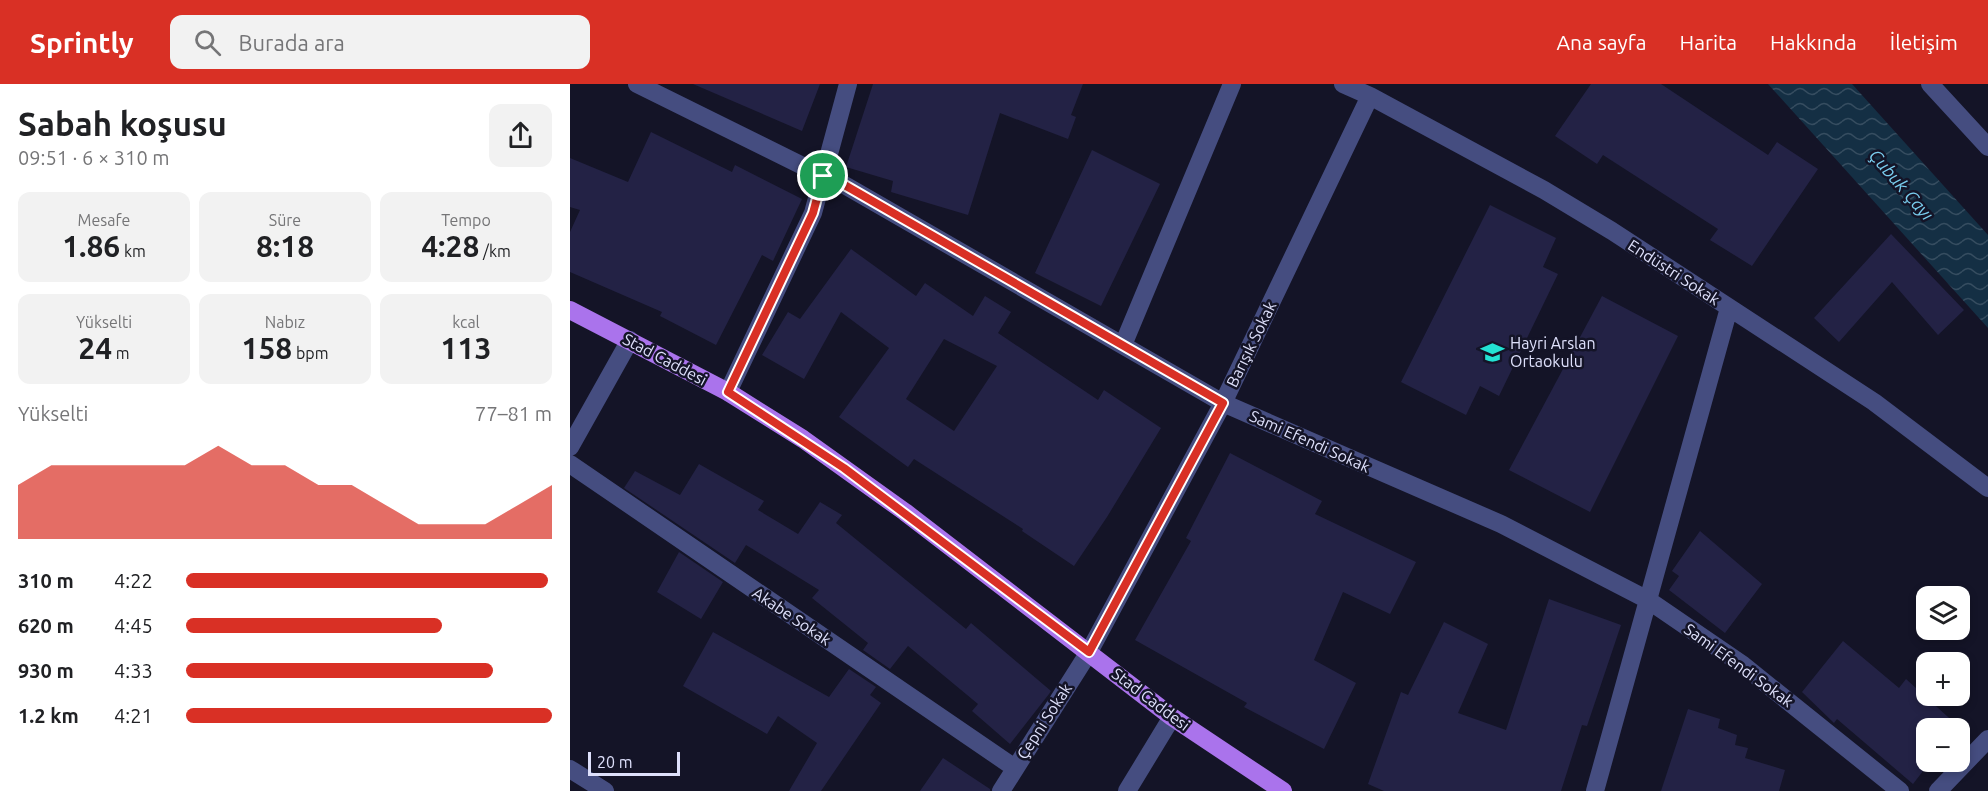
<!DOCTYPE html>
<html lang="tr">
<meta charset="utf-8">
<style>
:root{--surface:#fff;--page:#f2f2f2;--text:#202124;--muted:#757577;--accent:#d93025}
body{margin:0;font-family:Ubuntu,sans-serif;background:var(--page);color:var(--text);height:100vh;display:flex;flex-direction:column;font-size:22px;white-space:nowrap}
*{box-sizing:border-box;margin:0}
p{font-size:20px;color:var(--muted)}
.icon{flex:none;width:33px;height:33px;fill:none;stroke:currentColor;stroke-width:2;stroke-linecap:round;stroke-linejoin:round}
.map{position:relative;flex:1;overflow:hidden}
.sheet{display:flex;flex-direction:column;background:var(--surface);width:570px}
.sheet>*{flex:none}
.controls{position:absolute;left:1346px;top:502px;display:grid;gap:12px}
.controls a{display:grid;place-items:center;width:54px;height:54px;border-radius:12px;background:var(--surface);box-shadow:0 3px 9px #0003;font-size:30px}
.scale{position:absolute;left:18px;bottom:15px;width:92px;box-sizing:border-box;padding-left:6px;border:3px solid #dee0fb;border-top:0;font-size:16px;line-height:21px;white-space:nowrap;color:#dee0fb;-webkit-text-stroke:4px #141427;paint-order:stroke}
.pin{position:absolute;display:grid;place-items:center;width:51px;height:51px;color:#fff;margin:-26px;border:3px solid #fff;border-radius:50%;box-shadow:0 2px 6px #0007}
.round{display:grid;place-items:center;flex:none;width:63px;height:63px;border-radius:12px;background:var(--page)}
.summary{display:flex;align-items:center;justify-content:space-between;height:102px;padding:0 18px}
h1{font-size:33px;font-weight:700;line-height:45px}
.metrics{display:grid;grid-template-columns:repeat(3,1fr);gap:9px;height:102px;padding:6px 18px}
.metrics div{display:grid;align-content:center;border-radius:12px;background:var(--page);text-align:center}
.metrics b{font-size:30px;font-weight:700}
.metrics small{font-size:16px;font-weight:400}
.metrics p{font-size:16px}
.chart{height:168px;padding:12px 18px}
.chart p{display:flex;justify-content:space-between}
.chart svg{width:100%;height:108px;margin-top:6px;fill:var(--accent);opacity:.7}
ul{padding:0 18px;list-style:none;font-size:20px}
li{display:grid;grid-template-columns:96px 72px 1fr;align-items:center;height:45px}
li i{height:15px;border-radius:8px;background:var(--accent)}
header{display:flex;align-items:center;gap:36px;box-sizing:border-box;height:84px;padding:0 30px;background:var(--accent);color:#fff}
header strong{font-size:28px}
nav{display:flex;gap:33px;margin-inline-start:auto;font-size:21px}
.search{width:420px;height:54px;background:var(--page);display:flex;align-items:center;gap:15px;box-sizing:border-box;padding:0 21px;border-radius:12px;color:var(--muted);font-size:22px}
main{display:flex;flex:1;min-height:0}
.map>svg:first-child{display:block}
</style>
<header>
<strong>Sprintly</strong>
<div class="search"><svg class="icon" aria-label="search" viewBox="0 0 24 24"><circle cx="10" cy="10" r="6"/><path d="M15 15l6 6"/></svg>Burada ara</div>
<nav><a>Ana sayfa</a><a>Harita</a><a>Hakkında</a><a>İletişim</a></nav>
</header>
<main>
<section class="sheet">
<div class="summary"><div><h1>Sabah koşusu</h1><p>09:51 · 6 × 310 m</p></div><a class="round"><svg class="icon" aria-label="share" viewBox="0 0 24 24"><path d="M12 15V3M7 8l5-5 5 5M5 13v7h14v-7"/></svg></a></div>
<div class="metrics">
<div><p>Mesafe</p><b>1.86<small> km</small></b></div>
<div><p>Süre</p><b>8:18</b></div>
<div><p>Tempo</p><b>4:28<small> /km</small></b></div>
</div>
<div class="metrics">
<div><p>Yükselti</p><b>24<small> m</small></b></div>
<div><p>Nabız</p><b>158<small> bpm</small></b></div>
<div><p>kcal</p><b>113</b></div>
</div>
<div class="chart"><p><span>Yükselti</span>77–81 m</p>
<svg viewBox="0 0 160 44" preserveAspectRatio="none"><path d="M0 44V22L10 14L20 14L30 14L40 14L50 14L60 6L70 14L80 14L90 22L100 22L110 30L120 38L130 38L140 38L150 30L160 22V44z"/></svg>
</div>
<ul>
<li><b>310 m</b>4:22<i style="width:99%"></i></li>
<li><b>620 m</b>4:45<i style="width:70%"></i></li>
<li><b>930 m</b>4:33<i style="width:84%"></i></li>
<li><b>1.2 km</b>4:21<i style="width:100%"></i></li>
</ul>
</section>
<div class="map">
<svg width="1418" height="707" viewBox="0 0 1418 707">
<defs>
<pattern id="water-waves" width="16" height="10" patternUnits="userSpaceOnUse" patternTransform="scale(1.5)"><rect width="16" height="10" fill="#142f44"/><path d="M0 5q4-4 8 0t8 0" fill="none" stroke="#364d60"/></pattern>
</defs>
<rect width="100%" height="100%" fill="#141427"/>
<!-- water -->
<path fill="url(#water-waves)" d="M1198,0H1282L1418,151V244Z"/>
<!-- building -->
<path fill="#232245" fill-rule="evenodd" d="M123,0H250L232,47Z
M303,0H513L501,31L506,33L498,55L430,29L398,131L321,108L323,97L276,83Z
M1021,0H1091L1198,71L1207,58L1248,85L1182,182L1140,156L1148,145L1033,71L1027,80L985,52Z
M81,48L162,88L165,81L232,115L203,177L192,171L146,261L90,232L92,228L0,188V148L10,126L0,123V74L58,98Z
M522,66L590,100L531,222L465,189Z
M920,121L986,154L973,183L988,190L929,312L910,302L896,331L831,298Z
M1321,150L1394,226L1368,251L1322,198L1269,258L1244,234Z
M281,165L346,212L355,199L403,232L415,212L441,228L428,249L528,316L534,306L591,344L537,433L504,482L452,447L453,445L344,375L338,383L269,333L319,264L271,228L234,295L192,271L218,228L230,235ZM374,255L427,282L384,347L336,315Z
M1032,212L1108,252L1020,428L939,386Z
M660,369L752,417L745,430L846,478L820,530L773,508L744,576L786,599L754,665L674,623L677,619L565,556L621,457L616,454Z
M129,380L194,417L188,426L228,450L250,418L272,431L266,439L396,545L401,539L481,607L479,610L440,660L402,627L408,620L338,562L320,585L293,566L298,559L242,514L249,506L176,461L165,479L54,404L65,387L110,411Z
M1130,447L1192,500L1155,549L1099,506L1109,492L1102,487Z
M109,468L153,498L131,535L87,508Z
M979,515L1051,541L1017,642L1012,641L991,707H814L798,700L831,608L838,611L874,538L918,560L888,629L936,646Z
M143,548L259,613L279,585L306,603L300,611L311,619L251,707H219L247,659L208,632L197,650L113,602Z
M1273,557L1329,604L1336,595L1388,642L1385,645H1356V678H1360L1343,700L1267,635L1264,639L1232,608Z
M1118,625L1150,635L1148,644L1167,651L1165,661L1178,664L1175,674L1215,686L1209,707H1091Z
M373,674L420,705V707H350Z"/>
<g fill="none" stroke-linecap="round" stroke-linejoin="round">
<!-- minor -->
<path stroke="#454d80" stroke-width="18" d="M67,0L253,92L271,99L653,319L931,440L1078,516L1173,581L1330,707
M773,0L800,12L974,106L1042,147L1304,318L1418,404
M1360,0L1418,63
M553,261L662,0
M158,308L243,129L278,0
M0,363L60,256
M0,380L445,684
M0,685L35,707
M431,707L519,568L653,319L800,12
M557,707L602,633
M1025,707L1159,224
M1368,707L1418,655"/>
<!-- major -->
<path stroke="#aa73ec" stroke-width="18" d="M0,226L158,308L233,355L335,428L602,633L713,707"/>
</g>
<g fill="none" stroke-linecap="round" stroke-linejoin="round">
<defs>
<path id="route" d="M253,92L271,99L653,319L519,568L274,384L158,308L243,129Z"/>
</defs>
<!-- route casing -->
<use href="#route" stroke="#fff" stroke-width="12"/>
<!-- route -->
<use href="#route" stroke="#d93025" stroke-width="8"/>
</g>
<!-- icons -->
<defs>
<symbol id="school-bare" viewBox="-9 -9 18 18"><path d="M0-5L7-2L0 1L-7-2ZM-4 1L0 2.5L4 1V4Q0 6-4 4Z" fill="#23e2d3" stroke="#141427" stroke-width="2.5" paint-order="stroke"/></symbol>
</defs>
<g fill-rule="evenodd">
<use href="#school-bare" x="906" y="252" width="33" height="33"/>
</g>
<g text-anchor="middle" stroke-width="5" stroke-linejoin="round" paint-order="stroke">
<!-- street labels -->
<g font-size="16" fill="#dee0fb" stroke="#141427">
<text transform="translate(1104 188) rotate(33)" y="6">Endüstri Sokak</text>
<text transform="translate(681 260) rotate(-64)" y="6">Barışık Sokak</text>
<text transform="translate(95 275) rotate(28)" y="6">Stad Caddesi</text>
<text transform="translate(740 357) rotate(24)" y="6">Sami Efendi Sokak</text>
<text transform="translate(222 532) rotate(34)" y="6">Akabe Sokak</text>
<text transform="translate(1169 581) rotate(36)" y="6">Sami Efendi Sokak</text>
<text transform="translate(581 615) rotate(37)" y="6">Stad Caddesi</text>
<text transform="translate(474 637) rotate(-57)" y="6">Çepni Sokak</text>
</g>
<!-- poi labels -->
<g font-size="16" fill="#dee0fb" stroke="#141427" text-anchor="start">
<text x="940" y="265">Hayri Arslan<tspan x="940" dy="18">Ortaokulu</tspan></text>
</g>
<!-- water labels -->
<g font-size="18" font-style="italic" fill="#79cced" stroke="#141427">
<text transform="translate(1331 101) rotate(49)" y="6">Çubuk Çayı</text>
</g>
</g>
</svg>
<div class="controls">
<a><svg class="icon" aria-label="layers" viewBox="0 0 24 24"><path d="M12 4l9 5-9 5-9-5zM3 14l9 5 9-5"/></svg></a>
<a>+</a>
<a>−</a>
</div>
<div class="scale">20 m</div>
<div class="pin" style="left:253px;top:92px;background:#1e9e55"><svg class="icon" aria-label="arrive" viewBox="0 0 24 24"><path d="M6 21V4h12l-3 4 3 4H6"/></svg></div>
</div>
</main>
